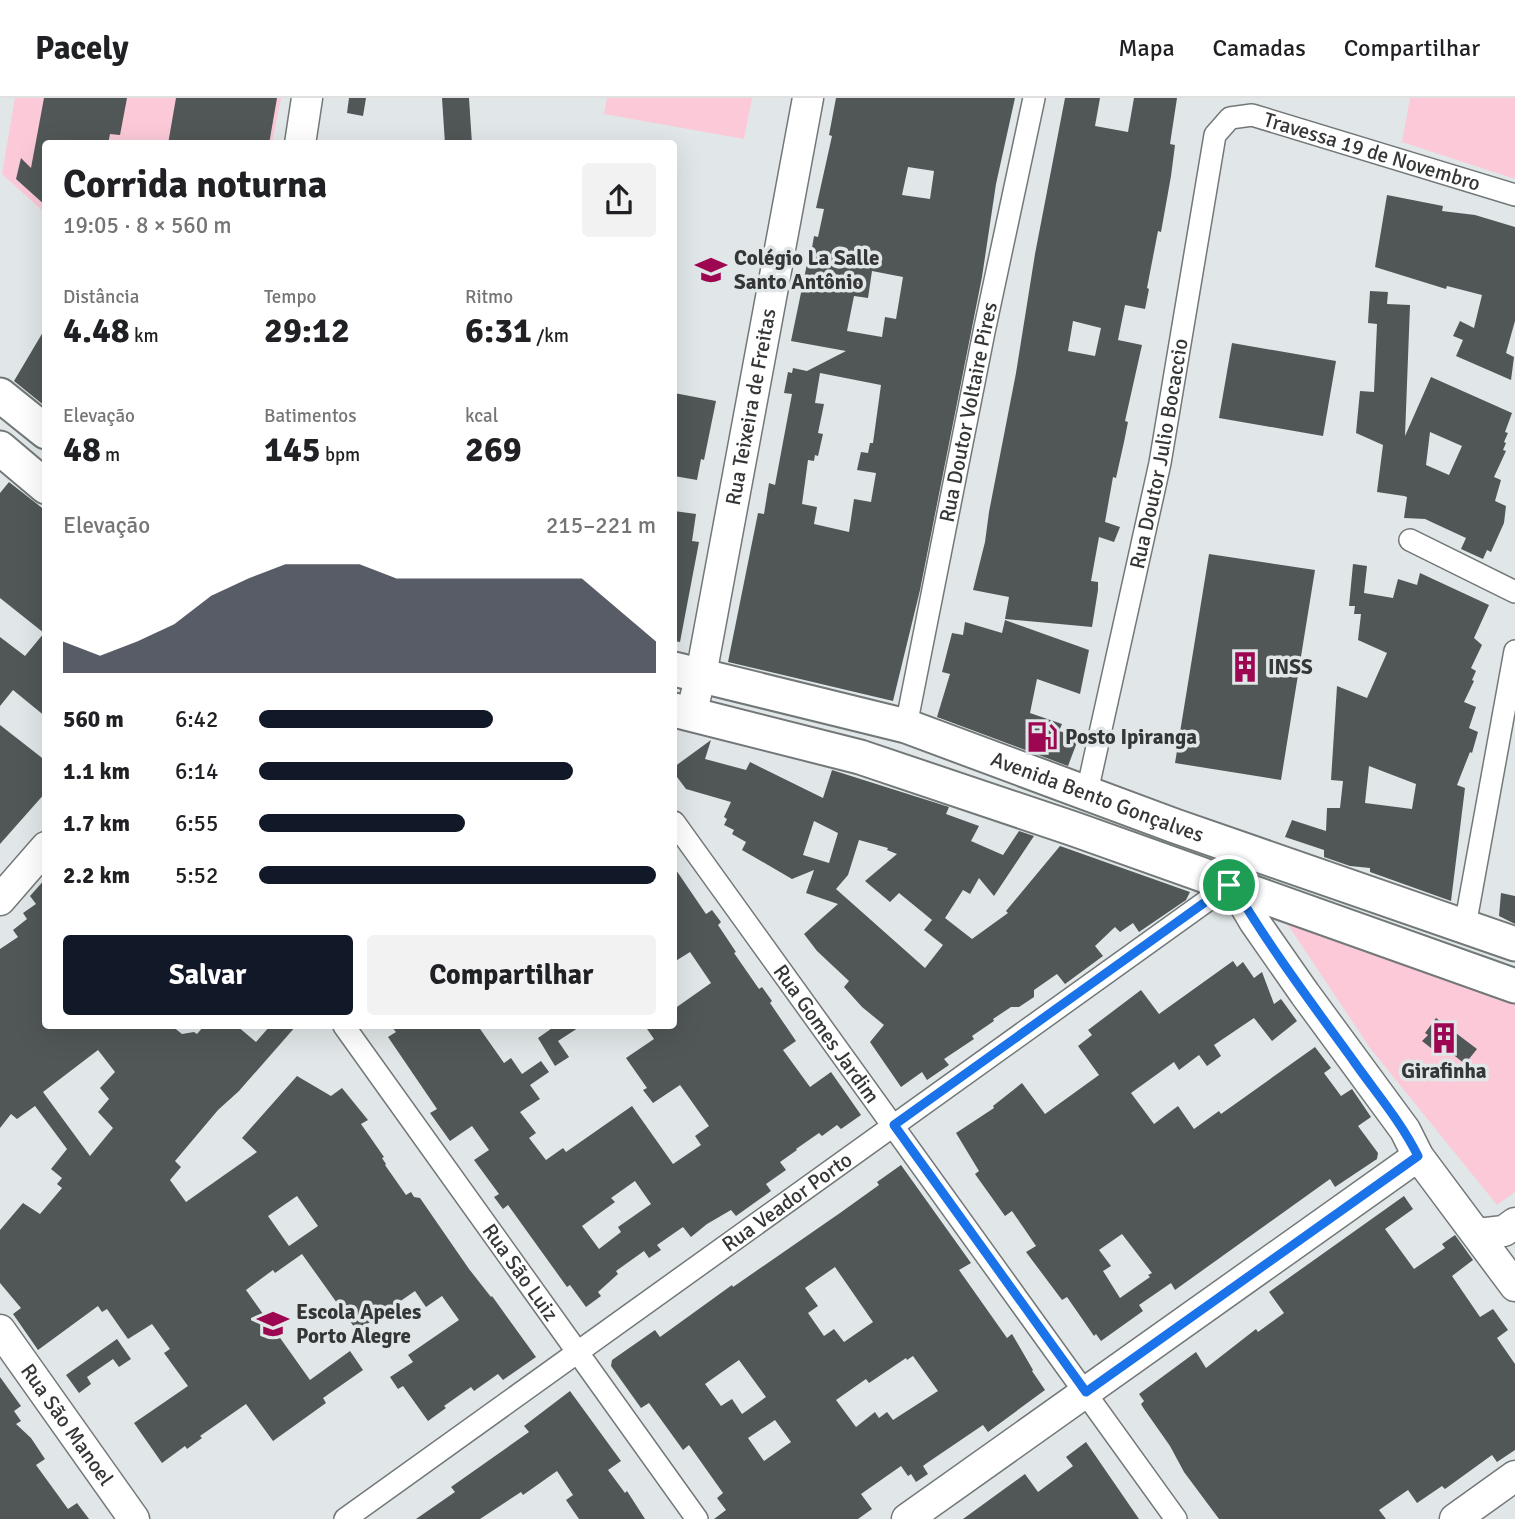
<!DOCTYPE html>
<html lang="pt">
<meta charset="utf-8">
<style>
:root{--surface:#fff;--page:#f2f2f2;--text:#202124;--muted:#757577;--line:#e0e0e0;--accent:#111827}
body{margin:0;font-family:Signika,sans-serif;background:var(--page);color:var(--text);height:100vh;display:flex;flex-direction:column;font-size:26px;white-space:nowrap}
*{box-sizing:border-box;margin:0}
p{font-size:23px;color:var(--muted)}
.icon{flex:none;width:38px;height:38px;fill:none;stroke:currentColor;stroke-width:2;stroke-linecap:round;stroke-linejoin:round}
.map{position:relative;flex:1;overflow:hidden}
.drawer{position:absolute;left:42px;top:42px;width:635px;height:889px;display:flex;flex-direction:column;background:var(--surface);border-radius:7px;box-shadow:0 7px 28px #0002}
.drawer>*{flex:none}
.pin{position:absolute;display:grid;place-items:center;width:60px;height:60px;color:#fff;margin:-30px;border:4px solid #fff;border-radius:50%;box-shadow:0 2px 7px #0007}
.round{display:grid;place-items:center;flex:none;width:74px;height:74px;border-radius:7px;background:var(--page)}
.summary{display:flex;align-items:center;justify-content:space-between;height:119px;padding:0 21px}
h1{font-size:38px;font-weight:700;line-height:52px}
.metrics{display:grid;grid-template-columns:repeat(3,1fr);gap:10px;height:119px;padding:7px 21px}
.metrics div{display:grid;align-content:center}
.metrics b{font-size:35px;font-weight:700}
.metrics small{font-size:19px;font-weight:400}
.metrics p{font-size:19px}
.chart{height:196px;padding:14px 21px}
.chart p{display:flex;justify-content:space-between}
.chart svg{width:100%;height:126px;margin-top:7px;fill:var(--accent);opacity:.7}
.primary-button{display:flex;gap:14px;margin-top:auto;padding:14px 21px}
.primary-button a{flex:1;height:80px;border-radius:7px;background:var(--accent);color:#fff;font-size:28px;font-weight:700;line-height:80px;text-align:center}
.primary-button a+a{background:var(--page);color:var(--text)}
ul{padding:0 21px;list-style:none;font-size:23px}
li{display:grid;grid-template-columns:112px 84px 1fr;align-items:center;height:52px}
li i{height:18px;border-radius:9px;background:var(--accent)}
header{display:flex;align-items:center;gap:42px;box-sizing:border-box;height:98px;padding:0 35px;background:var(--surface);border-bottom:2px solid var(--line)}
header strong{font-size:33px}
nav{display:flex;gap:38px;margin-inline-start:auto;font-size:24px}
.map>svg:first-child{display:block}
</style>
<header>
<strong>Pacely</strong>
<nav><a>Mapa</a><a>Camadas</a><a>Compartilhar</a></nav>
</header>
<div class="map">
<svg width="1515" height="1421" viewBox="0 0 1515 1421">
<rect width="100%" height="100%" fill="#e1e7e8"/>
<!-- green -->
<path fill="#fbc9d7" d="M15,0H281L272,45L46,46L45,115L2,76Z
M607,0H752L744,41L604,16Z
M1410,0H1515V81L1402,44Z
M1286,824L1348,848L1515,901V1094L1497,1107L1370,950Z"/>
<!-- building -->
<path fill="#515757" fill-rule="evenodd" d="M44,0H127L120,37L110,36L108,46H46V108L16,81L21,60L31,70Z
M176,0H277L269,46H168Z
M349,0H366L363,18L347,15Z
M442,0H469L472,46H445Z
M836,0H1015L996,86L982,179L920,492L893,603L728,564L758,415L764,416L769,385L775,387L792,296L784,295L788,274L792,275L793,270L807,273L846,253L791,243L808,161L810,162L814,138L818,139L824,111L816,110L832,38L829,37ZM908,69L934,73L930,101L902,97ZM872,173L903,179L896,221L885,219L882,239L847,233L854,198L868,200ZM820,275L881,287L873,345H870L868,355L861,354L857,372L876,375L871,404L854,401L849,434L814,426L817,409L802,406L808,362L814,363L815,357L818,358L823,336L818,335L824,306L815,305Z
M1065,0H1100L1095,28L1128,34L1134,0H1177L1170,46L1175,47L1171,78L1161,134L1158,133L1147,190L1149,191L1145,211L1125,207L1118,242L1142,247L1125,323L1128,324L1124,344L1116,380L1113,379L1105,424L1120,429L1114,444L1099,439L1091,483L1098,484V492L1092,529L1005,521L1009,499L973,492L985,444L989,414L1016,275L1035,156ZM1073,223L1101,230L1095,258L1068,253Z
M1387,97L1443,108L1442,113L1475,117L1515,129V223L1506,255L1514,259L1511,282L1456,258L1463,242L1453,238L1460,223L1474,230L1482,197L1447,188L1446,191L1375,169Z
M1370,193L1388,194L1387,206L1410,207L1405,338L1431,279L1512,315L1505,334L1508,335L1504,344L1506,345L1503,352L1506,353L1494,379L1501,382L1495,403L1506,408L1504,425L1491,454L1487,452L1483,461L1461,451L1466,440L1425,421L1404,420L1407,399L1404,398L1377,394L1383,347L1356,335L1360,293L1374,294L1377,226L1368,225ZM1430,334L1462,348L1449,377L1426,367Z
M46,229V309L14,283Z
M1232,245L1336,263L1323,338L1219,320Z
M674,295L716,303L704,362L701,361L697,382L674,378Z
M9,384L46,413V619L13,592L0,608V539L25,558L44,535L0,500V395Z
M674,413L696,416L692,443L699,444L680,544L674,543Z
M1209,456L1315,472L1281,682L1175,665Z
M1353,466L1367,468L1364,495L1393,500L1398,481L1417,487L1420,475L1489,507L1474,540L1482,547L1471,570L1476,573L1472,582L1474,583L1464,604L1476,609L1469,630L1478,634L1472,655L1470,654L1457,687L1465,690L1451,803L1370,774V770L1350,768L1324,759V752L1285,739L1292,722L1326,733L1327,710H1340L1343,683L1331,682L1337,588L1367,600L1387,555L1358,542L1361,516H1354L1355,508H1349ZM1369,668L1416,686L1412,711L1365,705Z
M1005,522L1089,552L1080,596L1037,581L1030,615L1062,626L1059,633L1079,639L1068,668L937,619L950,576L942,574L952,535L963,537L965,524L1002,535Z
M0,627L46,663V694L0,746Z
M711,642L705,661L746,672L750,664L823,700L832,672L949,709L946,716L979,728L971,743L1003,757L1019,733L1034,738L994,798L979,780L970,796L963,792L945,820L972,841L1008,815L1006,813L1060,748L1190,794L1186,802L1139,834L1133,825L1120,834L1115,829L1095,848L1103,858L1065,886L1057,876L1034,892V899L1019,909H1011L993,921L994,923L972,938L974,941L944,961L949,967L927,982L922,974L901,989L870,944L884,927L862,909L844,889L849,883L817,853L804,836L838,806L806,795L814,772L792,781L742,752L746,744L732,736L734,732L724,727L727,721L724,719L731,704L686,691L674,675V669ZM814,723L838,735L829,765L803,757ZM859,742L888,750L887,752L897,756L865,783L890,804L899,795L932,822L924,832L943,847L925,870L836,791L848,777Z
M674,769L706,816L712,812L721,824L718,827L736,854L734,855L759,891L762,889L772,903L770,905L796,943L783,952L810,989L831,974L861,1017L841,1031L837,1027L822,1038L819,1035L796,1051L797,1052L780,1064L786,1072L766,1086L771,1093L736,1118L731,1112L707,1126L691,1139L683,1129L657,1147L661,1152L649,1160L644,1153L616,1173L618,1176L598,1194L601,1198L586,1209L570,1187L567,1189L508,1107L503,1111L494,1099L499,1096L474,1062L489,1052L472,1028L450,1043L430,1015L437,1011L388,939L396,934L391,928H478L504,965L511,960L522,976L541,963L549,974L530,987L540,1001L520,1014L536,1035L529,1040L546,1062L563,1050L566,1054L632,1008L673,1066L701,1047L695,1038L709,1028L680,987L653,1005L643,992L647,990L626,960L654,941L645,928H674V911L711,885L690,854L674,864ZM635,1083L651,1106L618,1129L621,1134L599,1151L582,1128L615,1104L611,1100Z
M46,780V928H172L182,936L194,934L197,936L204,928H237L256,944L270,928H296L239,993L218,1012L175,1063L181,1069L170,1082L186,1104L257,1054L242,1040L297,978L331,998L342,990L368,1022L361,1026L384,1059L382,1060L386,1066L385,1067L406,1097L411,1094L414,1099L420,1100L469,1171L491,1199L492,1198L536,1259L503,1282L498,1276L474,1293L471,1289L444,1308L446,1310L428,1323L403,1288L398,1291L390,1279L413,1264L408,1257L459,1222L442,1198L426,1209L415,1193L357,1233L302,1156L275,1175L273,1172L246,1192L310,1282L350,1253L363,1272L323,1300L326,1305L273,1343L246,1306L200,1338L202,1340L187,1351L185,1348L162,1365L134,1325L188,1288L164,1255L170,1251L152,1226L128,1241L107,1211L102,1214L98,1208L38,1252L13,1216L21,1210L0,1185V1132L23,1105L40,1116L62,1090L57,1086L62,1080L51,1071L67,1051L35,1008L17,1021L11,1016L0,1030V851L18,839L13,832L27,821L23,815L36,806L30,798ZM98,952L115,974L100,990L109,1001L98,1014L113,1030L90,1058L43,994ZM297,1098L318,1128L289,1148L268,1118Z
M1501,795L1515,798V826L1499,818Z
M1233,863L1237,869L1243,864L1254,880L1262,874L1274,906L1281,901L1297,923L1272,943L1254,920L1214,947L1221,958L1207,968L1199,957L1179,972L1174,964L1131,995L1154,1026L1178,1008L1194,1031L1219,1013L1221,1016L1315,949L1331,970L1324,975L1341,998L1352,991L1371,1019L1358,1028L1378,1055L1377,1061L1335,1089L1330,1081L1175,1192L1171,1185L1139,1207L1143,1213L1101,1243L1096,1236L1094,1238L1067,1199L1062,1202L1026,1154L1036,1148L1012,1113L1005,1118L975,1076L979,1073L956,1035L994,1010L993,1008L1022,985L1045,1016L1099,977L1078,948L1092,937L1088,932L1141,892L1159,916ZM1122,1136L1152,1175L1148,1177L1150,1179L1120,1200L1103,1173L1111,1168L1099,1152Z
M1436,920L1477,951L1465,966L1441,947L1436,954L1422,943L1428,937L1425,935Z
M555,928H581L558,943L569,959L555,968L538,940Z
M901,1067L971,1165L959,1172L1007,1240L1012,1236L1033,1272L1032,1273L1045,1292L988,1334L983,1327L927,1365L923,1368L928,1376L916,1384L911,1376L908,1378L901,1368L861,1396L872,1411L858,1421H714L726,1412L717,1400L723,1395L689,1347L683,1352L649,1305L641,1310L611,1268L612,1262L655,1232L660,1239L732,1187L733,1189L840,1115L879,1087L877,1084ZM835,1169L873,1224L844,1244L834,1231L824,1238L808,1215L818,1208L805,1190ZM913,1258L938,1293L893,1322L887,1314L879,1320L875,1314L856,1329L836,1302L866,1281L869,1285L906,1260L907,1262ZM739,1262L766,1299L742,1316L732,1301L721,1308L705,1286ZM775,1322L791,1344L764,1363L748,1340Z
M1404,1098L1413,1111L1385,1131L1414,1171L1445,1150L1442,1146L1455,1137L1473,1162L1452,1178L1480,1219L1493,1211L1508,1232L1497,1240L1515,1266V1352L1497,1364L1492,1357L1445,1391L1442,1388L1417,1405L1408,1392L1379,1412L1386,1421H1219L1184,1374L1170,1348L1144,1311L1141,1306L1144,1303L1139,1296L1196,1254L1206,1270L1256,1231L1258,1234L1284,1215L1269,1194Z
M117,1241L131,1261L119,1269L113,1261L87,1279L91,1286L79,1295L66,1277Z
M0,1279L21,1308L14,1313L21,1323L16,1326L31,1340L45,1361L36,1367L68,1411L77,1405L89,1421H0Z
M570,1293L621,1363L608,1372L625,1395L627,1393L645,1421H579L566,1402L573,1397L557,1373L523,1397L521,1394L480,1421H416L455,1394L451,1389L529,1334L524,1328Z
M1086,1344L1139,1421H963L1025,1376L1038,1394L1073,1368L1066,1359Z"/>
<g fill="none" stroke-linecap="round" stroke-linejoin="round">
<defs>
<g id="street">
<path d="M1410,442L1515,494"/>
<path id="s1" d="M906,628L984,234L1034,0"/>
<path id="s2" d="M1087,694L1160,365L1215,37L1230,20L1252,17L1515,97"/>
<path id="s3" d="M674,724L1176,1421"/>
<path d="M1465,828L1515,553"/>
<path id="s4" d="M344,928L697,1421"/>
<path id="s5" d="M345,1421L1229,787"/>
</g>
<g id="secondary">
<path d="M300,46L307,0"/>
<path id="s6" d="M691,616L701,577L808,0"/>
<path d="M1234,789L1254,823L1305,896L1405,1032L1418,1058L1515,1188"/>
<path d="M0,802L46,749"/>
<path d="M1477,1136L1504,1133L1515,1125"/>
<path id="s7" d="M0,1232L134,1421"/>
<path d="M907,1421L1418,1058"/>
<path d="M1455,1421L1515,1378"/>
</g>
<g id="primary">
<path d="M0,297L46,334"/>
<path d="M0,350L46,389"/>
<path id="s8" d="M674,571L906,628L1175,728L1515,846"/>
<path d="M674,612L860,659L1074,731L1515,888"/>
</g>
</defs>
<!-- street casing -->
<use href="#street" stroke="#727878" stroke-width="24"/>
<!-- secondary casing -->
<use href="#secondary" stroke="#727878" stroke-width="33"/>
<!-- primary casing -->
<use href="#primary" stroke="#727878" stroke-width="37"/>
<!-- street -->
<use href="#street" stroke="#fff" stroke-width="21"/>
<!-- secondary -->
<use href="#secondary" stroke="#fff" stroke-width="30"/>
<!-- primary -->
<use href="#primary" stroke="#fff" stroke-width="33"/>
</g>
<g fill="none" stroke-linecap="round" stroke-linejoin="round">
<defs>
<path id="route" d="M1229,787L1234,789C1270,850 1313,907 1355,965C1377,996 1401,1024 1418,1058L1086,1294L894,1027Z"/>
</defs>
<!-- route casing -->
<use href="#route" stroke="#fff" stroke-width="14"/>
<!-- route -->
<use href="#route" stroke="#1a73e8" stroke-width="9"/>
</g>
<!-- icons -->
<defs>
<symbol id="school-bare" viewBox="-9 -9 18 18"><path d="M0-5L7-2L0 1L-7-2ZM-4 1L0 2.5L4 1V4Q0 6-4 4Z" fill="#9d0651" stroke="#e1e7e8" stroke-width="2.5" paint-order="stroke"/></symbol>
<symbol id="building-bare" viewBox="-9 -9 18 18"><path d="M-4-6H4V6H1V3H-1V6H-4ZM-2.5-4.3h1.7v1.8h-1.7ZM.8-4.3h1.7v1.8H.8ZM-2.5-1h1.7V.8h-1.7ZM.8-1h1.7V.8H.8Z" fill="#9d0651" stroke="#e1e7e8" stroke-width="2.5" paint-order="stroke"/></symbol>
<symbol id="fuel-bare" viewBox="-9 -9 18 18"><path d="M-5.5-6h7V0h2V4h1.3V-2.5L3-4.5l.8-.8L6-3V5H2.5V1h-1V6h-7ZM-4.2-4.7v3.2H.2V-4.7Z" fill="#9d0651" stroke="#e1e7e8" stroke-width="2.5" paint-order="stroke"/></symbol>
</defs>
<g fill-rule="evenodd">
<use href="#school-bare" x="689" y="150" width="44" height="44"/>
<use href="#building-bare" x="1223" y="547" width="44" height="44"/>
<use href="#fuel-bare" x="1020" y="617" width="44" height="44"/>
<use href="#building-bare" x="1422" y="918" width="44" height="44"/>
<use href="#school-bare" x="251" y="1204" width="44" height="44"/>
</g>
<g text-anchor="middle" stroke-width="7" stroke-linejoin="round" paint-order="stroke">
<!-- street labels -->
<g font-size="21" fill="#353737" stroke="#e1e7e8">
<text dy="7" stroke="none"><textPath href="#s2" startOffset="840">Travessa 19 de Novembro</textPath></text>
<text dy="7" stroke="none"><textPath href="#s6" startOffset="313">Rua Teixeira de Freitas</textPath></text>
<text dy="7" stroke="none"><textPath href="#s1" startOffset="320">Rua Doutor Voltaire Pires</textPath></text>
<text dy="7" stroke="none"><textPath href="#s2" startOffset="346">Rua Doutor Julio Bocaccio</textPath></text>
<text dy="7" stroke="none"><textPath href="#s8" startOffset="443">Avenida Bento Gonçalves</textPath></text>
<text dy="7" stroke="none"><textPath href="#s3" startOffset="261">Rua Gomes Jardim</textPath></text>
<text dy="7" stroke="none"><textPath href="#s5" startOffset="544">Rua Veador Porto</textPath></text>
<text dy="7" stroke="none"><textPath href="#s4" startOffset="303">Rua São Luiz</textPath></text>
<text dy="7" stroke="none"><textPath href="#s7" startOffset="116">Rua São Manoel</textPath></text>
</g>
<!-- poi labels -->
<g font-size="21" font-weight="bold" fill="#353737" stroke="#e1e7e8" text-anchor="start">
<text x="734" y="167">Colégio La Salle<tspan x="734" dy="24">Santo Antônio</tspan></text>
<text x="1268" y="576">INSS</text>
<text x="1065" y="646">Posto Ipiranga</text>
<text x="1444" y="980" text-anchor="middle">Girafinha</text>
<text x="296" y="1221">Escola Apeles<tspan x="296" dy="24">Porto Alegre</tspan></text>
</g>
</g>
</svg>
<div class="pin" style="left:1229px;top:787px;background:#1e9e55"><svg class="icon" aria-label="arrive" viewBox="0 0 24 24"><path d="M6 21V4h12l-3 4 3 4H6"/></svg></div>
<section class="drawer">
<div class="summary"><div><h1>Corrida noturna</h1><p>19:05 · 8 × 560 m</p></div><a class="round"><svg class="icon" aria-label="share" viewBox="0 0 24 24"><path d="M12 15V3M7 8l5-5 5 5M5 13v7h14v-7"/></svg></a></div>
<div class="metrics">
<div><p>Distância</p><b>4.48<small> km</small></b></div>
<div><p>Tempo</p><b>29:12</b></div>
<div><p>Ritmo</p><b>6:31<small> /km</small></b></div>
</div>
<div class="metrics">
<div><p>Elevação</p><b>48<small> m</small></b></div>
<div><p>Batimentos</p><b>145<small> bpm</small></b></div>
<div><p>kcal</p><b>269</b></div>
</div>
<div class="chart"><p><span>Elevação</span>215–221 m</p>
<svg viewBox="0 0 160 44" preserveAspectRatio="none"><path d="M0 44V33L10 38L20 33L30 27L40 17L50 11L60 6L70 6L80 6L90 11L100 11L110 11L120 11L130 11L140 11L150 22L160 33V44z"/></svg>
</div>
<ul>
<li><b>560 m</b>6:42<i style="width:59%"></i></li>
<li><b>1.1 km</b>6:14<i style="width:79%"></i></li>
<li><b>1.7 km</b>6:55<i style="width:52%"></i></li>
<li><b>2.2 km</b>5:52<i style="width:100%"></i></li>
</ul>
<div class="primary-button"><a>Salvar</a><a>Compartilhar</a></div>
</section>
</div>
